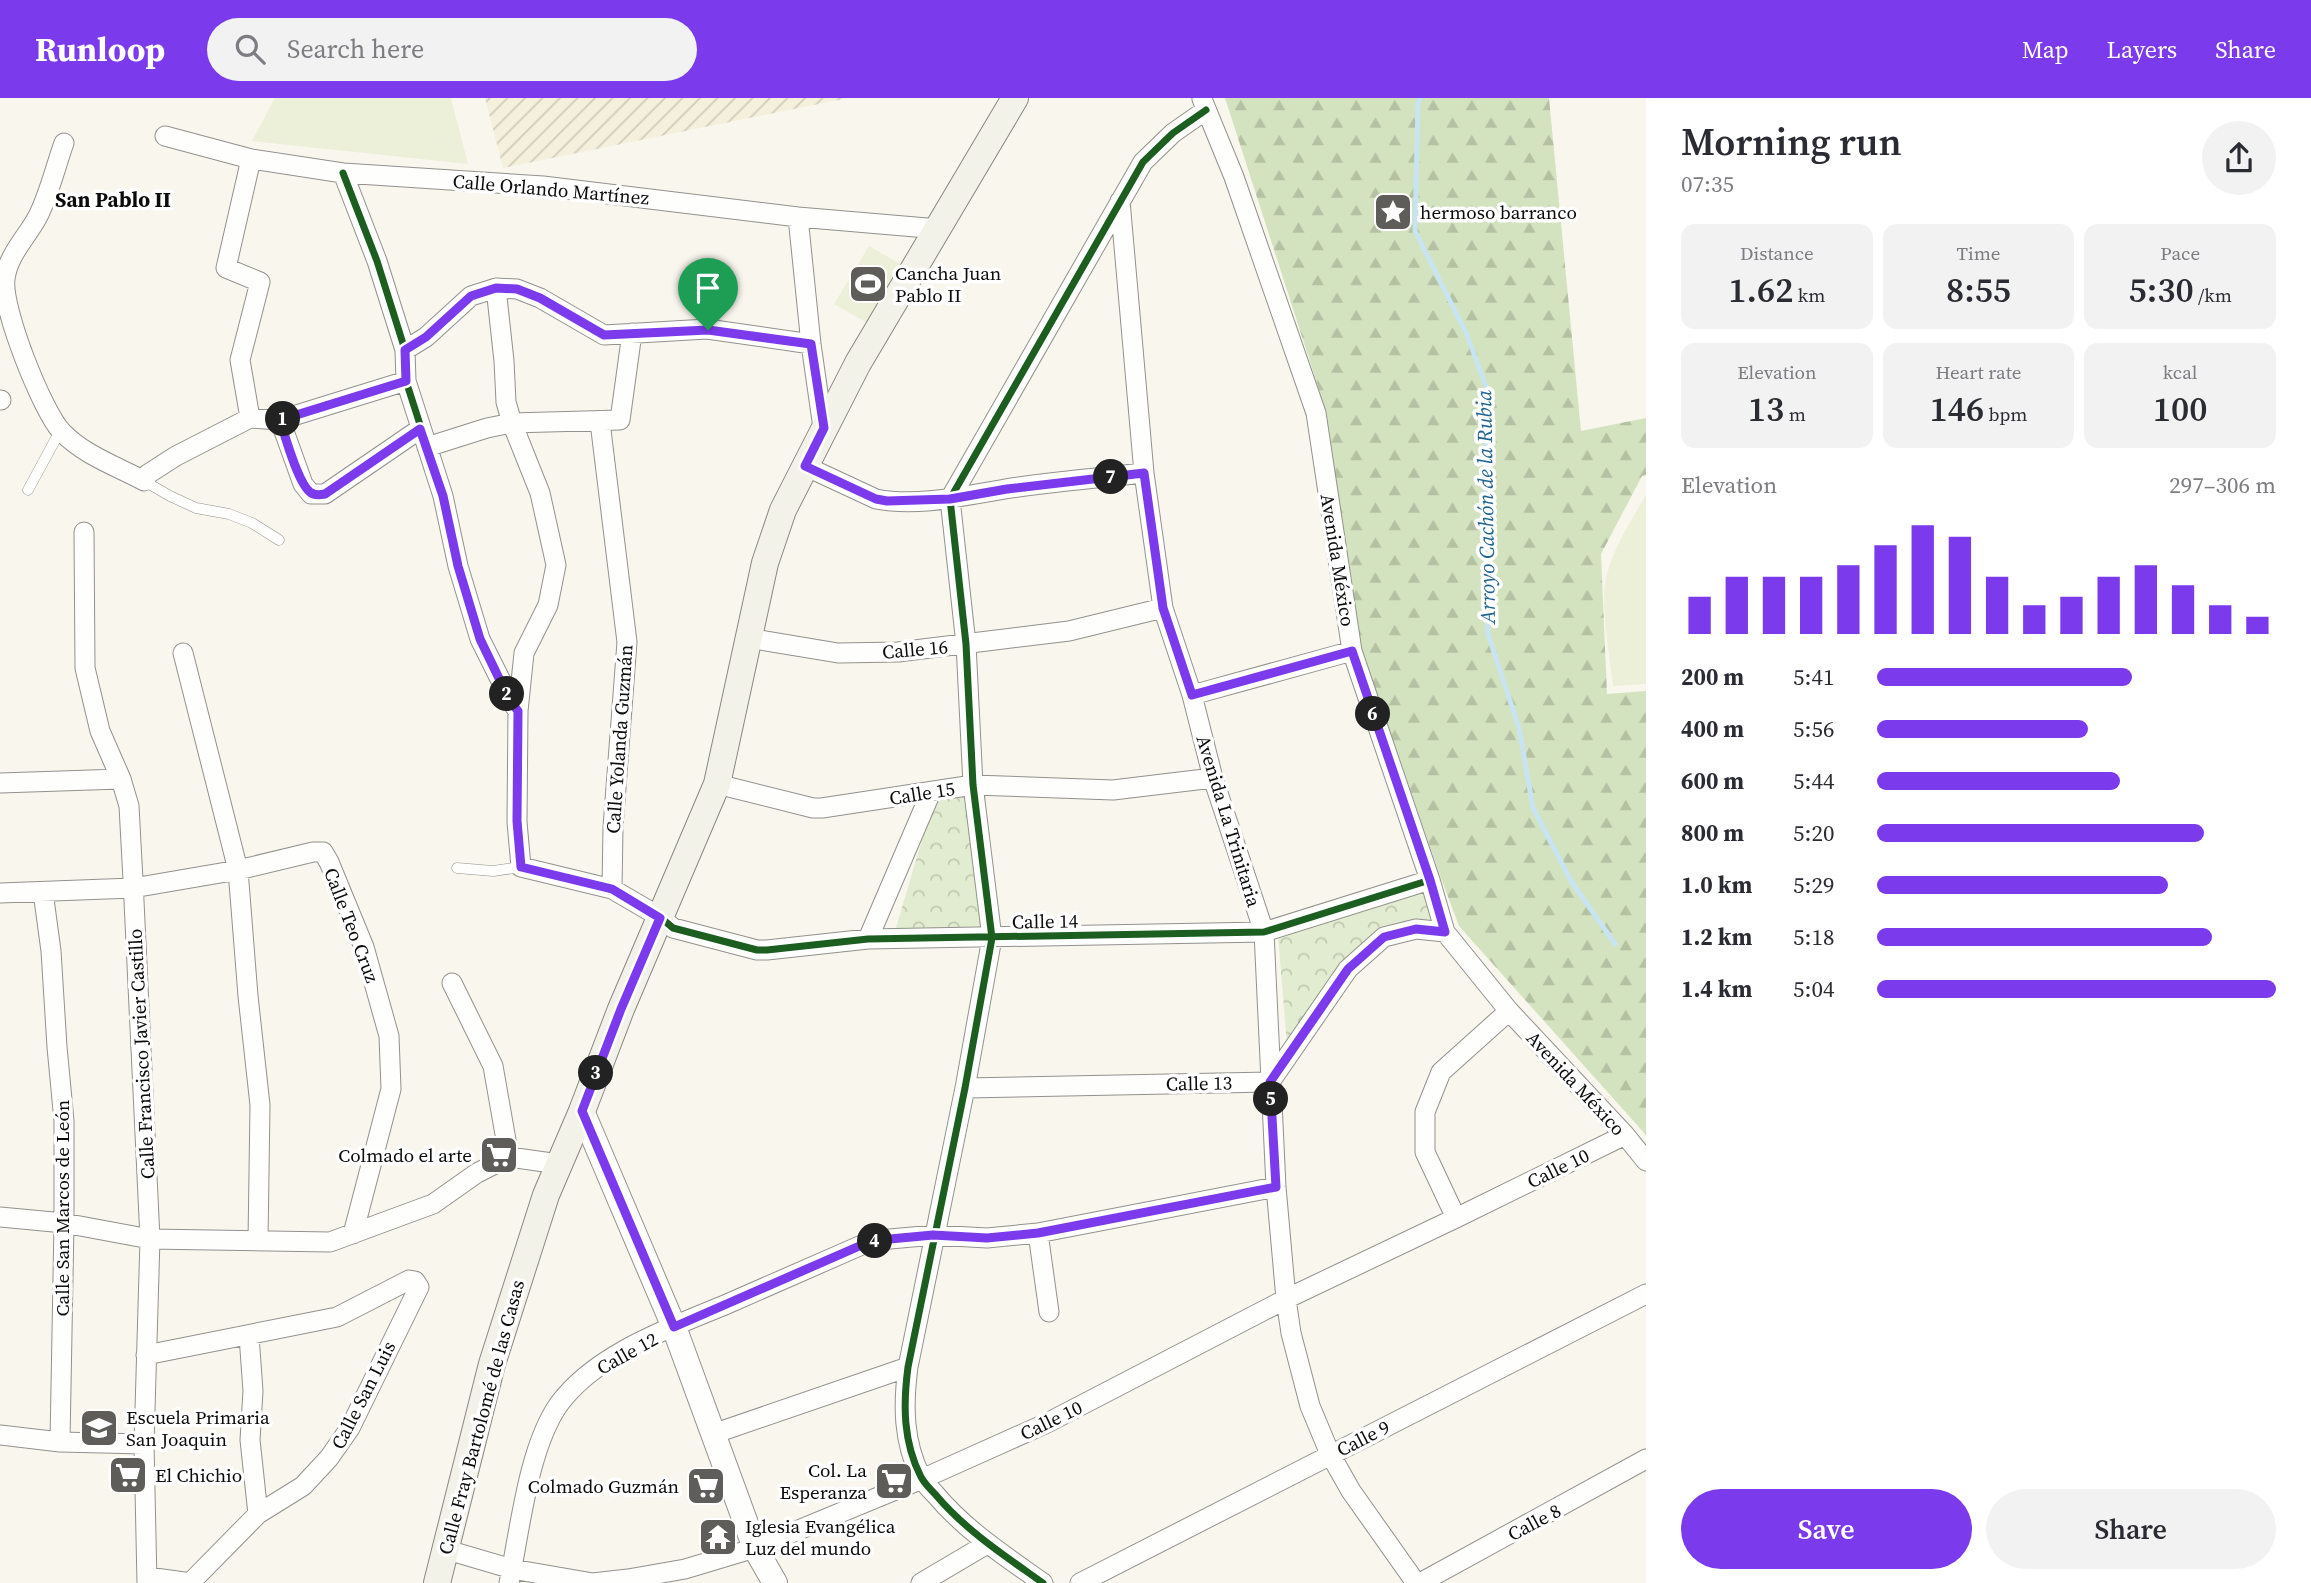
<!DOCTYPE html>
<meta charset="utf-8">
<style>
:root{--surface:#fff;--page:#f2f2f3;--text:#2b2b33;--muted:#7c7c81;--accent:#7c3aed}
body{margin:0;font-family:"Source Serif 4",serif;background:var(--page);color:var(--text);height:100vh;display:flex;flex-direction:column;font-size:26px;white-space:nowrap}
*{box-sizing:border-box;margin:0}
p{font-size:23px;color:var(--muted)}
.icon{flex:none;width:38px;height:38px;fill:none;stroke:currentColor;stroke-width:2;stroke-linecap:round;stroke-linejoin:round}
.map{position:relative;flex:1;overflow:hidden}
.drawer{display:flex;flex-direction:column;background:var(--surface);width:665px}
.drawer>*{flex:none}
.pin{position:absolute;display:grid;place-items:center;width:60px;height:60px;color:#fff;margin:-72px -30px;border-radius:50% 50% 50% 0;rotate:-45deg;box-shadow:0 0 7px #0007}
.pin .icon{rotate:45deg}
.km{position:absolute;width:35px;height:35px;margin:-18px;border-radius:50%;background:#222;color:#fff;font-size:19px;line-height:35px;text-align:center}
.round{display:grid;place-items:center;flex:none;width:74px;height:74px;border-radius:37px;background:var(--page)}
.headline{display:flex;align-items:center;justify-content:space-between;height:119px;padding:0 35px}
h1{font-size:38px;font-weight:600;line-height:52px}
.stats{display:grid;grid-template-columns:repeat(3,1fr);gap:10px;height:119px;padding:7px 35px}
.stats div{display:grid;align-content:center;border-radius:14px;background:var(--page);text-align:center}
.stats b{font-size:35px;font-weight:600}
.stats small{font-size:19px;font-weight:400}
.stats p{font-size:19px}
.chart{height:196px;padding:14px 35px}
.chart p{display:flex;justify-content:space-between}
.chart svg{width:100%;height:126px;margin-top:7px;stroke:var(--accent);stroke-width:6}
.button{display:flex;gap:14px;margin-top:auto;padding:14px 35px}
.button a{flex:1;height:80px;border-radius:42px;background:var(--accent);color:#fff;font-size:28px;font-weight:600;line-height:80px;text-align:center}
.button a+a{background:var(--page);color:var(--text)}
ul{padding:0 35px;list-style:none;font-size:23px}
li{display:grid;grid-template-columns:112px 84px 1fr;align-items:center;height:52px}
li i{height:18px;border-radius:9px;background:var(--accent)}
header{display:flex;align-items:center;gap:42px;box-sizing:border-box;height:98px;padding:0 35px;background:var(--accent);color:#fff}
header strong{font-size:33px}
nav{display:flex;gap:38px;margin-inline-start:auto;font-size:24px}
.search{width:490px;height:63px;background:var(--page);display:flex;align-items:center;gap:18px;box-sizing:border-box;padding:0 24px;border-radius:38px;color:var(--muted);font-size:26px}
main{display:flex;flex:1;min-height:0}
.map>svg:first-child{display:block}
</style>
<header>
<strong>Runloop</strong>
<div class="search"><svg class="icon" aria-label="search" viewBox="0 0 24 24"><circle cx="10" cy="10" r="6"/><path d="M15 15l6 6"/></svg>Search here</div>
<nav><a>Map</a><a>Layers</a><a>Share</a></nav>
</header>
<main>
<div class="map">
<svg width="1646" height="1485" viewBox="0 0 1646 1485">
<defs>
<pattern id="farmland-furrows" width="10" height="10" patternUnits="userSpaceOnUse" patternTransform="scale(1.75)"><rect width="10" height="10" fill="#f5f0dc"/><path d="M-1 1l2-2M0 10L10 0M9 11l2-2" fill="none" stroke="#d1ccbb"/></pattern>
<pattern id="forest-firs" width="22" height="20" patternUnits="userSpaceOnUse" patternTransform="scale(1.75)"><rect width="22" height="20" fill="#d4e3bf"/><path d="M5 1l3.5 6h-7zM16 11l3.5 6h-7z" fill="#b5c1a3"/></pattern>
<pattern id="park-crowns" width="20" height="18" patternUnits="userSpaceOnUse" patternTransform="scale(1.75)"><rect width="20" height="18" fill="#e2ecd0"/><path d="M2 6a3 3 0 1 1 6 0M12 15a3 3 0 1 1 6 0" fill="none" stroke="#c1c9b1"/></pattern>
</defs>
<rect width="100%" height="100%" fill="#f9f6ee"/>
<!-- farmland -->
<path fill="url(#farmland-furrows)" d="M485,0H848L503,70Z"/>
<!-- forest -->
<path fill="url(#forest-firs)" d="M1225,0H1549L1581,333L1646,320V377L1642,378L1601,456L1607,596L1646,593V1037L1459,828L1439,775L1361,549L1325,310Z"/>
<!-- park -->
<path fill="url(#park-crowns)" d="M985,691L994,833H895L935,698Z
M1429,788L1449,830L1380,836L1289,972L1278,837Z"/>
<!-- pitch -->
<path fill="#ecf0d9" d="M275,0H451L468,66L252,43Z
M869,148L902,167L867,225L834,206Z
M1646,397V586L1613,588C1610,561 1600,506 1606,480C1613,450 1631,423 1646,397Z"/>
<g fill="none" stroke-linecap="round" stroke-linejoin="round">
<!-- stream -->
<path stroke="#c8e4f0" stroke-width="5" d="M1420,0L1418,6L1415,133L1467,237L1488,294L1484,423L1488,536L1519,630L1533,710L1571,783L1615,846"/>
<defs>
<path id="service" d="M144,383L170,398L196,410L229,416L252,425L279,442
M28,392L60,333
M457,770L493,773L521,769"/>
<path id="minor" d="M1202,1L1234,79L1316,315L1352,553L1430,782L1445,834L1509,913L1625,1037L1646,1063
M165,38L251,61L343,75L543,88L798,119L939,131
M64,45C56,67 48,100 37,120C26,140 8,157 5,181C1,209 42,313 62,334C84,357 116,368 144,383L148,376L176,358L250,320L280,322L406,283
M343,75L377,163L405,252L406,283L443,398L458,468L480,541L511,603L518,613L517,724L521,769L612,791L660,819L673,830L757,852H767L868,841L1264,834L1430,782
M1120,103L1144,375L1163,510L1192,597L1213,680L1264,834L1276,1089L1286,1201L1291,1235L1310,1308L1330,1356L1351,1393L1416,1485
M798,119L811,246L823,330
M496,190L504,263L506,304L512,325L540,395L556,467L548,507L524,555L518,613
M405,252L426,239L471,198L496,190L517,191L540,200L604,237L707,231L811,246
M0,302H1
M250,320L240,262L260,184L226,170L251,61
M280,322L303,386L311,396H325L420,331
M600,324L627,544L613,729L612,791
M427,349L487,330L512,325L620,322L632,235
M805,368L876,401C918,409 963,398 1005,391C1051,384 1098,380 1144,375
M84,434L85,570L100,633L121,681L129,708L133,782L150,1141L144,1346L147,1485
M748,540L838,555L898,554L1069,533L1163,510
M183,555L238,772L248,898L260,1007L258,1143
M1192,597L1352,553
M0,685L121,681
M717,686L813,710H822L973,687L1113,692L1213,680
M43,794L51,853L57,949L64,1023V1125L60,1344
M0,795L133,790L238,772L313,754H323L329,764L364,849L389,938L391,991L353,1136
M868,841L931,694
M452,885L493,968L509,1059
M965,990L1270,984L1348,871L1384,839L1416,831L1445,834
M0,1119L64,1125L150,1141L330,1144L433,1106L477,1075L509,1059L559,1066
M1456,1120L1425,1054V1014L1441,974L1509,913
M1038,1135L1049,1214
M249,1238L253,1293L250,1342L258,1416
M146,1257L337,1219L409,1182L415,1183L419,1189L350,1330L329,1360L303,1388L258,1416L190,1485
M713,1336L908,1269
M0,1337L60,1344L144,1346
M444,1451L512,1471L593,1485L628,1481L685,1471L755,1450L922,1381L1047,1325L1286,1201L1456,1120L1625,1037
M148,1479L191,1485
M509,1485C520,1432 528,1350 559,1306C597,1255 670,1230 727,1206C772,1186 818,1166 864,1146L879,1142L934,1137L987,1140L1038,1135L1276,1089
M921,1485L987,1446
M1043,1485C1005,1458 965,1432 935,1396C930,1391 925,1386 921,1379C903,1344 903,1307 908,1269L965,990L992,840L973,687L966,546L950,401L1143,64L1173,35L1206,12
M1080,1485L1646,1196
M1420,1485L1646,1361"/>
<path id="tertiary" d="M582,1013L674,1229L755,1450L775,1485"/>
<path id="secondary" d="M437,1485L492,1266L546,1097L582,1013L621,911L717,686L765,465L783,412L858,265L1015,0"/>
</defs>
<!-- service casing -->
<use href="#service" stroke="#92918d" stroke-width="11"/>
<!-- minor casing -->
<use href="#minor" stroke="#92918d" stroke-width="21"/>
<!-- tertiary casing -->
<use href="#tertiary" stroke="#92918d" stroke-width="26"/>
<!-- secondary casing -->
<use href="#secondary" stroke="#898784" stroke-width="28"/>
<!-- service -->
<use href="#service" stroke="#fefefc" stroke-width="10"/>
<!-- minor -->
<use href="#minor" stroke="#fefefc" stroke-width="19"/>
<!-- tertiary -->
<use href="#tertiary" stroke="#fefefc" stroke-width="24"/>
<!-- secondary -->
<use href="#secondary" stroke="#f3f2e8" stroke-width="26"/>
<defs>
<path id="cycleway" d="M343,75L377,163L405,252L406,283L443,398L458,468L480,541L511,603L518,613L517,724L521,769L612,791L660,819L673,830L757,852H767L868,841L1264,834L1430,782
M1043,1485C1005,1458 965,1432 935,1396C930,1391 925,1386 921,1379C903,1344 903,1307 908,1269L965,990L992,840L973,687L966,546L950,401L1143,64L1173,35L1206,12"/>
</defs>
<!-- cycleway casing -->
<use href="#cycleway" stroke="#fff" stroke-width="11"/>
<!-- cycleway -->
<use href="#cycleway" stroke="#1b5e20" stroke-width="7"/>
</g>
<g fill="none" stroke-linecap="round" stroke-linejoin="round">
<defs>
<path id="route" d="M496,190L517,191L540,200L604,237L708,232L811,246L824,330L805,368L876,401L887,403L950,401L1007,391L1144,375L1163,510L1192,597L1352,553L1430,782L1445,834L1416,831L1384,839L1348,871L1270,984L1276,1089L1038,1135L987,1140L933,1137L879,1142L864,1146L674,1229L582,1013L621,911L660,820L612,791L521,769L517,723L518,613L510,603L480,541L458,468L443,398L420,331L325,396C320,397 314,398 310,394C298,385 285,338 280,322L406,283L405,252L426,239L471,198Z"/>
</defs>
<!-- route casing -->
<use href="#route" stroke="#fff" stroke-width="14"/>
<!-- route -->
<use href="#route" stroke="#7c3aed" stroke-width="9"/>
</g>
<!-- icons -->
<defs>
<symbol id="sight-square" viewBox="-11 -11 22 22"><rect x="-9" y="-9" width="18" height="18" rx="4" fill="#5e5d5a" stroke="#fff"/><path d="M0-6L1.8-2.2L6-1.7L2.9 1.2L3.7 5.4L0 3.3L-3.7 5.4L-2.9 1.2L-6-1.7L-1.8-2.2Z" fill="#fff"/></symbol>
<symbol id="stadium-square" viewBox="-11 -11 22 22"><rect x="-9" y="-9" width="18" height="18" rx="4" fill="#5e5d5a" stroke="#fff"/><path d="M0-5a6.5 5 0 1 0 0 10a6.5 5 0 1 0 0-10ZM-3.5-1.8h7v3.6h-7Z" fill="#fff"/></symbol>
<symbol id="supermarket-square" viewBox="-11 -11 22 22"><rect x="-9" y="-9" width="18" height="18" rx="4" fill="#5e5d5a" stroke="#fff"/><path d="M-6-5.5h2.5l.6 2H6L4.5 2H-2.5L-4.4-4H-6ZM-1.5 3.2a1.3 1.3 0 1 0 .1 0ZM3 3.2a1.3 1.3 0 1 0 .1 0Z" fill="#fff"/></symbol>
<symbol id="school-square" viewBox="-11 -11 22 22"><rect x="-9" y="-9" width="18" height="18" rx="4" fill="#5e5d5a" stroke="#fff"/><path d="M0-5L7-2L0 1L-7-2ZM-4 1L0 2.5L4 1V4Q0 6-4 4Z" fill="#fff"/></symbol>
<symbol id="temple-square" viewBox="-11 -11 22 22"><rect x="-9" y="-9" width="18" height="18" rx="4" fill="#5e5d5a" stroke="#fff"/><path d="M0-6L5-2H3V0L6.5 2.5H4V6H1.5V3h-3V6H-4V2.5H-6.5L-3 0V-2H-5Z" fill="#fff"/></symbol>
</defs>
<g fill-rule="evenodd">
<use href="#sight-square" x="1371" y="92" width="44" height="44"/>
<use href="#stadium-square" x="846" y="164" width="44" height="44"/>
<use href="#supermarket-square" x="477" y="1035" width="44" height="44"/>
<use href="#school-square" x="77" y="1308" width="44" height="44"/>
<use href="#supermarket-square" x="106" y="1355" width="44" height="44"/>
<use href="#supermarket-square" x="872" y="1361" width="44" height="44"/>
<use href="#supermarket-square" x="684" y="1366" width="44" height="44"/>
<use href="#temple-square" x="696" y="1417" width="44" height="44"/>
</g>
<g text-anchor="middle" stroke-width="7" stroke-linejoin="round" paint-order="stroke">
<!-- street labels -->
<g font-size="19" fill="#0b0b0b" stroke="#fff">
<text transform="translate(551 91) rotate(5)" y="7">Calle Orlando Martínez</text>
<text transform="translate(1338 462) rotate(81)" y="7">Avenida México</text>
<text transform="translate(915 551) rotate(-5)" y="7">Calle 16</text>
<text transform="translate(619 641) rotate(-86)" y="7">Calle Yolanda Guzmán</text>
<text transform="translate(922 695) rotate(-9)" y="7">Calle 15</text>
<text transform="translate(1229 723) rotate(73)" y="7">Avenida La Trinitaria</text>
<text transform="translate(1045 823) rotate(-1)" y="7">Calle 14</text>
<text transform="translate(352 827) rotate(69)" y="7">Calle Teo Cruz</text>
<text transform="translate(141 956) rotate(-93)" y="7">Calle Francisco Javier Castillo</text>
<text transform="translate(1199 985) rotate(-1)" y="7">Calle 13</text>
<text transform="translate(1576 985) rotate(47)" y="7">Avenida México</text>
<text transform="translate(1558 1070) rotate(-26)" y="7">Calle 10</text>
<text transform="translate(62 1110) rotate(-90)" y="7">Calle San Marcos de León</text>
<text transform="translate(627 1255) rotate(-29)" y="7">Calle 12</text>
<text transform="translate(363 1297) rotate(-63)" y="7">Calle San Luis</text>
<text transform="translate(481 1319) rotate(-75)" y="7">Calle Fray Bartolomé de las Casas</text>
<text transform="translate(1051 1322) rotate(-26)" y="7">Calle 10</text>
<text transform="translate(1363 1340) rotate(-27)" y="7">Calle 9</text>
<text transform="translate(1534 1424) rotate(-28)" y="7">Calle 8</text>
</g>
<!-- poi labels -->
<g font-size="19" fill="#0b0b0b" stroke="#fff" text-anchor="start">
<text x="1420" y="121">hermoso barranco</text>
<text x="895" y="182">Cancha Juan<tspan x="895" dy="22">Pablo II</tspan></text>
<text x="472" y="1064" text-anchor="end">Colmado el arte</text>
<text x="126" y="1326">Escuela Primaria<tspan x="126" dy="22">San Joaquin</tspan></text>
<text x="867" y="1379" text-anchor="end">Col. La<tspan x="867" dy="22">Esperanza</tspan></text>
<text x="155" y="1384">El Chichio</text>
<text x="679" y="1395" text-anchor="end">Colmado Guzmán</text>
<text x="745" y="1435">Iglesia Evangélica<tspan x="745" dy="22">Luz del mundo</tspan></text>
</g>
<!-- neighbourhood labels -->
<g font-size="21" font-weight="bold" fill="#0b0b0b" stroke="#fff">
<text x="113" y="109">San Pablo II</text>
</g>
<!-- water labels -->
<g font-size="21" font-style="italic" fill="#1f6491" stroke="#fff">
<text transform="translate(1486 409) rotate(-91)" y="7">Arroyo Cachón de la Rubia</text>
</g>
</g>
</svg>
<div class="pin" style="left:708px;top:232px;background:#1e9e55"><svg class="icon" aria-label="arrive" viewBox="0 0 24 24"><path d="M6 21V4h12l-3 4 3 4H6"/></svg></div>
<b class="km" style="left:283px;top:321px">1</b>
<b class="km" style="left:507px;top:596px">2</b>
<b class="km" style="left:596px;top:975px">3</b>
<b class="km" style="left:875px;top:1143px">4</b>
<b class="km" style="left:1271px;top:1001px">5</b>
<b class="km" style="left:1373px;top:616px">6</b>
<b class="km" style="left:1111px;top:379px">7</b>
</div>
<section class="drawer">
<div class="headline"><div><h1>Morning run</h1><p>07:35</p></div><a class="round"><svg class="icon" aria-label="share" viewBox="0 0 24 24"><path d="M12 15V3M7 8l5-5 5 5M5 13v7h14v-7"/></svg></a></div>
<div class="stats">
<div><p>Distance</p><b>1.62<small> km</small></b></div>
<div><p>Time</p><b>8:55</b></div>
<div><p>Pace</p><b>5:30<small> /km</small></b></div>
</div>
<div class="stats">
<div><p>Elevation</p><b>13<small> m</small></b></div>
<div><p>Heart rate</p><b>146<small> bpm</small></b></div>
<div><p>kcal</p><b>100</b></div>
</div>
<div class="chart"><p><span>Elevation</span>297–306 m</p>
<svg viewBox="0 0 160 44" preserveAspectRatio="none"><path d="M5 44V31M15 44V24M25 44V24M35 44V24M45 44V20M55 44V13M65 44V6M75 44V10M85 44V24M95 44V34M105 44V31M115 44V24M125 44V20M135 44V27M145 44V34M155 44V38"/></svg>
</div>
<ul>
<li><b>200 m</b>5:41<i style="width:64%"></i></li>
<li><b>400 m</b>5:56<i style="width:53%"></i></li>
<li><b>600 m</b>5:44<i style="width:61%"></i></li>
<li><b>800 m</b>5:20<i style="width:82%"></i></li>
<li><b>1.0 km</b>5:29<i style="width:73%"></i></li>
<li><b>1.2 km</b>5:18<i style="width:84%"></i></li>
<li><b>1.4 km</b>5:04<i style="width:100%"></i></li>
</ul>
<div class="button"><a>Save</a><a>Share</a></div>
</section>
</main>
